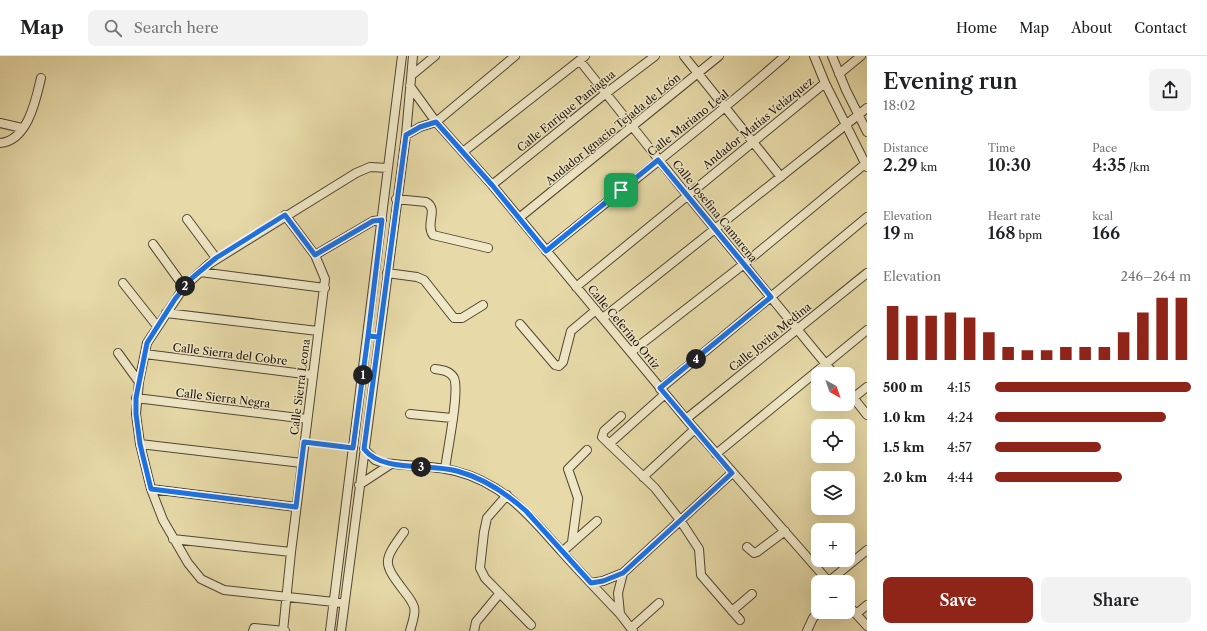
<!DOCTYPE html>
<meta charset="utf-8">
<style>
:root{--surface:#fff;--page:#f2f2f2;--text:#202124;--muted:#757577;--line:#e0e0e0;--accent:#8f2418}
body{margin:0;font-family:"Libre Caslon Text",serif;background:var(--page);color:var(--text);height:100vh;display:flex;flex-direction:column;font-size:15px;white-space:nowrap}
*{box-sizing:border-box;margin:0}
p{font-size:13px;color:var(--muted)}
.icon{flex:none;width:22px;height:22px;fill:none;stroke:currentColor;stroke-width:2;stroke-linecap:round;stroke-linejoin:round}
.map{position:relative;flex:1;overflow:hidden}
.details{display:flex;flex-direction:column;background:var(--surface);width:340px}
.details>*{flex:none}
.needle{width:26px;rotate:140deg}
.tools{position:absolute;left:811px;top:311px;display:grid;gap:8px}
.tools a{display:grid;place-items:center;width:44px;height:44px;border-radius:8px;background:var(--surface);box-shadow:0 4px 16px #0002;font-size:20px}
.pin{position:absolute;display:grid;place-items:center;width:34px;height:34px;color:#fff;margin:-17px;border-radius:8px;box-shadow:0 2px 6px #0006}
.km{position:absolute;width:20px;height:20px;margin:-10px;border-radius:50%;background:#222;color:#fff;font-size:11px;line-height:20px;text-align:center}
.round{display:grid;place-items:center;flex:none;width:42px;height:42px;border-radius:8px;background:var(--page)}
.headline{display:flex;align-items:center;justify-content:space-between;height:68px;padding:0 16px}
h1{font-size:22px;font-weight:600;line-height:30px}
.figures{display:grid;grid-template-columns:repeat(3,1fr);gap:6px;height:68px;padding:4px 16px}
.figures div{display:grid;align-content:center}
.figures b{font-size:17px;font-weight:600}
.figures small{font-size:11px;font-weight:400}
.figures p{font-size:11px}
.chart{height:112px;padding:8px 16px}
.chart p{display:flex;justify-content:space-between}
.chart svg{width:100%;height:72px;margin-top:4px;stroke:var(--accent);stroke-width:6}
.action{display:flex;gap:8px;margin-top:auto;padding:8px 16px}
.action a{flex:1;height:46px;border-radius:8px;background:var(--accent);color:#fff;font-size:16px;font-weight:600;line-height:46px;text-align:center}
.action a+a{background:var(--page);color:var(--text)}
ul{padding:0 16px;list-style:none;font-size:13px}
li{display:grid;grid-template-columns:64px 48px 1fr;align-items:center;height:30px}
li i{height:10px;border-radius:5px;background:var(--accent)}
header{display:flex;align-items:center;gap:24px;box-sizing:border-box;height:56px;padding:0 20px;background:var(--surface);border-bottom:1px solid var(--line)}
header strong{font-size:19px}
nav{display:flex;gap:22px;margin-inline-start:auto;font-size:14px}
.search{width:280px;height:36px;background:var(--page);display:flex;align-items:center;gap:10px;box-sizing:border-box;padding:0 14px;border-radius:8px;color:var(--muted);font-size:15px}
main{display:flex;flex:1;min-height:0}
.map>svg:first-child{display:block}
</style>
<header>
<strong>Map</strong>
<div class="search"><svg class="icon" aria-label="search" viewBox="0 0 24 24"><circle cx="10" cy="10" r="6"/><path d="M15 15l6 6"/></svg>Search here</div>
<nav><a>Home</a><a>Map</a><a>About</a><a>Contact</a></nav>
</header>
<main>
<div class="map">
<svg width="867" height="575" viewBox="0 0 867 575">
<rect width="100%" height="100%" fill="#e7daa8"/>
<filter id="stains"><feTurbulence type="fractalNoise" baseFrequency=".005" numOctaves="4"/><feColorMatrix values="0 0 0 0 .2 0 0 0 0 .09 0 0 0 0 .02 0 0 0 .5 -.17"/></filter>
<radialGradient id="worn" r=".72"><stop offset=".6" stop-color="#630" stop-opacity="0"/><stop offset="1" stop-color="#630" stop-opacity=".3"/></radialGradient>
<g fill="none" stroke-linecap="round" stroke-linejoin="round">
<defs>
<path id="minor" d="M684,0L781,121
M814,0L825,27L867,111
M832,0L846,34L867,76
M580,5L687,139L834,318
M839,18L861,0
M412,19L435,0
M410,30L436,66L492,129L686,363L829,526
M0,67L22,72
M406,79L420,71L436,66L515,0
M0,87C28,85 36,43 41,22
M463,96L585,0
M492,129L605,38L655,0
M396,143L426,146C439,153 425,168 433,179L488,192
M519,162L719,0
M187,163L216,202
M153,188L184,231
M546,195C626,130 708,68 785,0
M315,199L373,165L382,164
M200,216L325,232
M387,217L417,221L424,224L454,262H462L483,249
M123,227L157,270
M576,231L825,27
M166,257L318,275
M603,262L867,52
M520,268L555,309L559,310L563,306L571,275L596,254
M631,296L744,208L865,108
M118,297L139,326
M145,298L312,319
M435,313C443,314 450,315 454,322C460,335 447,396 445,413
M660,333L867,161
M848,335L867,359
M136,342L307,363
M853,342L867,331
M410,358L452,362
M621,360L604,375L602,381L655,432L680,464L699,493L701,519L740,564
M686,363L867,217
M140,388L302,407
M609,388L665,338
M364,393L375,404L383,407C407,410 432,409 455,415C504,427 531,461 562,496C581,517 600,537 620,558L633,575
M716,398L867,274
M643,421L695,373
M359,429L391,408
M151,433L296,451
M507,439L487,462L484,476L480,512L485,522L531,569
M404,476C383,505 382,506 404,535C408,540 412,545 414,551C416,558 412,567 410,575
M173,483L291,496
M572,486L578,442L568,413L587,394
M747,491L754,497L757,496L785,475
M562,496L597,465
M828,526L867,494
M591,527L603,525L623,517L732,417
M343,547L224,534L201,523L188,507L163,464L151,433L140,388L136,358L139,326L147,287L184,231L209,208L356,117L370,111L388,112
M848,549L867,570
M732,555L752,538
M620,558L618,537L623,517
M856,558L867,549
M631,572L659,547
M253,575L254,572L285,575
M283,575L291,496L325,223L315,199L285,159
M330,575L402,0
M341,575L406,79L413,0
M474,575L476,566L500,537
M807,575L813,562L819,556"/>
</defs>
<!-- minor casing -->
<use href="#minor" stroke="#504633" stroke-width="10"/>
<!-- path -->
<path stroke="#1e140c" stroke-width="1.5" stroke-dasharray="3 2" stroke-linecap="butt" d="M311,387L345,391"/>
<!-- minor -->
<use href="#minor" stroke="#efe7c6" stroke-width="8"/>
</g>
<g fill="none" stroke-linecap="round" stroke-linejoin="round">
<defs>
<path id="route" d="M621,134L546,195L492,129L436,66L420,71L406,79L379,281L368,280L353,392L304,386L296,451L151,433L140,388L136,358V342L147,287L175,243L192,222L216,202L285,159L315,199L373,165L382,164L368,280L379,281L364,393C383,417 428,407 457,415C483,422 506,437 526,455L591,527L603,525L623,517L732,417L660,332L771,241L658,104L621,134"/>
</defs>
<!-- route casing -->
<use href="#route" stroke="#fff" stroke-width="8"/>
<!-- route -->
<use href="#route" stroke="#1a73e8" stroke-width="5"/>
</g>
<g text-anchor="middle" stroke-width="3" stroke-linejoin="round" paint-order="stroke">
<!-- street labels -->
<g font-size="11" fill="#1e140c" stroke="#efe7c6">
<text transform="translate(566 55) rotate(-39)" y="4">Calle Enrique Paniagua</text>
<text transform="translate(688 67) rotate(-38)" y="4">Calle Mariano Leal</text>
<text transform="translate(758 67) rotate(-39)" y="4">Andador Matías Velázquez</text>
<text transform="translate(613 73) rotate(-39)" y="4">Andador Ignacio Tejada de León</text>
<text transform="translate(715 155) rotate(51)" y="4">Calle Josefina Camarena</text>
<text transform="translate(624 271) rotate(50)" y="4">Calle Ceferino Ortiz</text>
<text transform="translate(770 281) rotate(-39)" y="4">Calle Jovita Medina</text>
<text transform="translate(230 298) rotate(7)" y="4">Calle Sierra del Cobre</text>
<text transform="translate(300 331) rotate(-83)" y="4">Calle Sierra Leona</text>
<text transform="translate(223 342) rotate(7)" y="4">Calle Sierra Negra</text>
</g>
</g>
<rect width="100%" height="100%" filter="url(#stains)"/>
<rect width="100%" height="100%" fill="url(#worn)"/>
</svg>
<div class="tools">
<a><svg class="needle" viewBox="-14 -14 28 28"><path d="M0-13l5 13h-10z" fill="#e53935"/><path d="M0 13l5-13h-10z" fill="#757577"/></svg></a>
<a><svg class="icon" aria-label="locate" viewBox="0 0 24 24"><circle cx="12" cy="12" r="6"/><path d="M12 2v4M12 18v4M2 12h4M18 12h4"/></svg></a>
<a><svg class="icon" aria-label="layers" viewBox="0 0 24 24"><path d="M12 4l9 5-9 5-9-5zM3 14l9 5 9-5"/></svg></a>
<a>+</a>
<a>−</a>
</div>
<div class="pin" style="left:621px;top:134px;background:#1e9e55"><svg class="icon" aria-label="arrive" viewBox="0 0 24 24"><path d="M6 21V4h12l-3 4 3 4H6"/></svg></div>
<b class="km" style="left:363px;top:319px">1</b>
<b class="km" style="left:185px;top:230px">2</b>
<b class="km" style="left:421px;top:411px">3</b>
<b class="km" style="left:696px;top:303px">4</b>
</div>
<section class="details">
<div class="headline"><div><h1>Evening run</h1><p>18:02</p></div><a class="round"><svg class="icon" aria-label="share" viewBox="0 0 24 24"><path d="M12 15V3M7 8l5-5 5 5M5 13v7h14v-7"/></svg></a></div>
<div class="figures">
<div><p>Distance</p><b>2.29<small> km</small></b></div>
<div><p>Time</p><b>10:30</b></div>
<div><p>Pace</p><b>4:35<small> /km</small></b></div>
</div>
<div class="figures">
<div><p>Elevation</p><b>19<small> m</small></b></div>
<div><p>Heart rate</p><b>168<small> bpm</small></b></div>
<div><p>kcal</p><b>166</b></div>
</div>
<div class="chart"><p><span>Elevation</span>246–264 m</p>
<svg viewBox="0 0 160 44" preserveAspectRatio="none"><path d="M5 44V11M15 44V17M25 44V17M35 44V15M45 44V18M55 44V27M65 44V36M75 44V38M85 44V38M95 44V36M105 44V36M115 44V36M125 44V27M135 44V15M145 44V6M155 44V6"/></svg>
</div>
<ul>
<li><b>500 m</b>4:15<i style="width:100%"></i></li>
<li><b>1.0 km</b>4:24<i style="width:87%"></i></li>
<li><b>1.5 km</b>4:57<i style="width:54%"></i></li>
<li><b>2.0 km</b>4:44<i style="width:65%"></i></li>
</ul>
<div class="action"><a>Save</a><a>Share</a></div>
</section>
</main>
